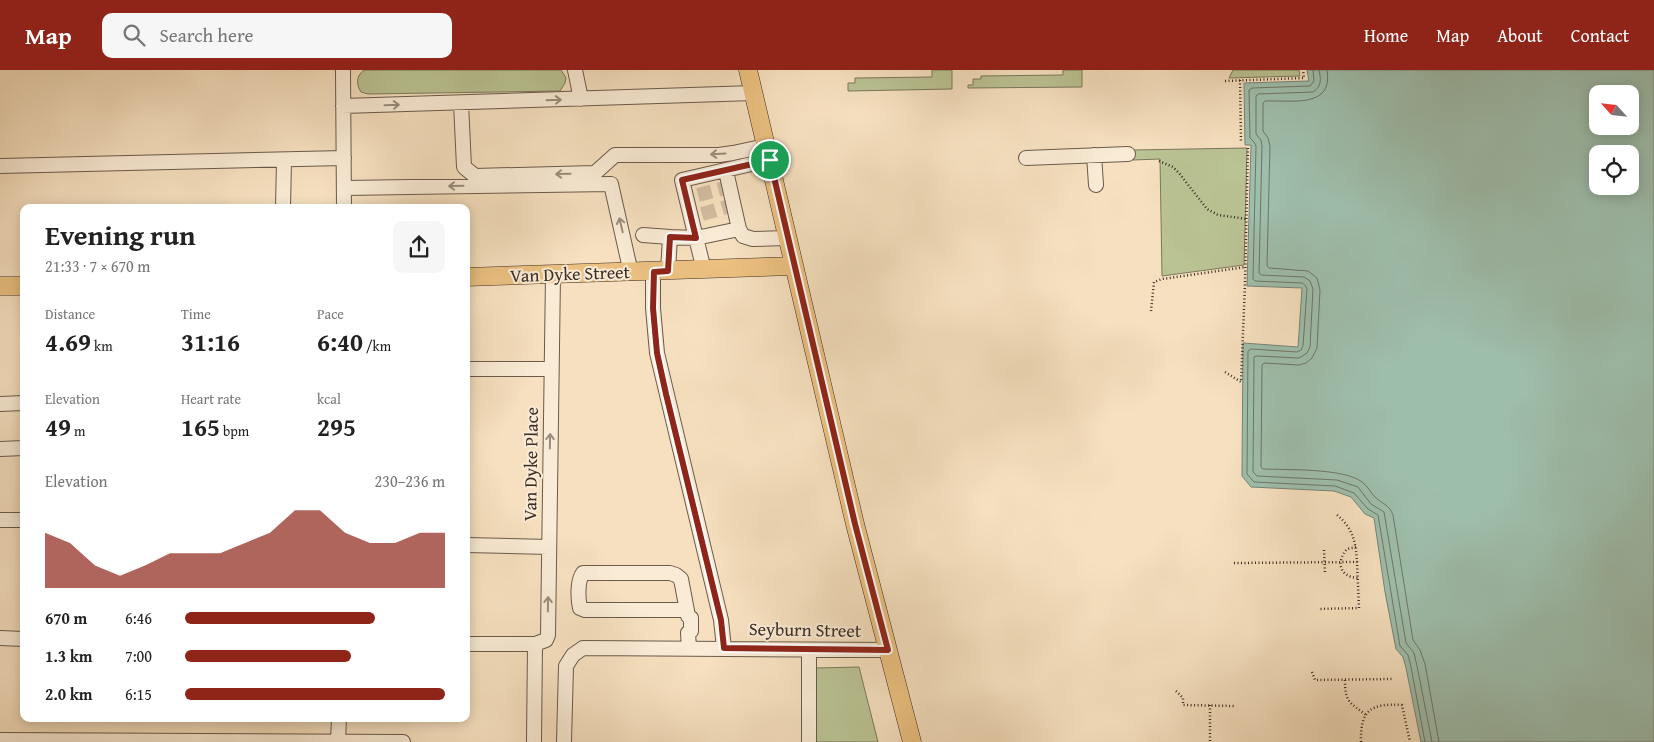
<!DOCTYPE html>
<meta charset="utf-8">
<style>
:root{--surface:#fff;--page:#f6f6f6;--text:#222;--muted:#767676;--accent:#8f2418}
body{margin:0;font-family:"Gentium Book Plus",serif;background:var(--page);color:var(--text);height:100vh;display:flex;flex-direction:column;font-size:19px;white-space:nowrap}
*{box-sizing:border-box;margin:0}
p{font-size:16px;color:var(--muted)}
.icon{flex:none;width:28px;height:28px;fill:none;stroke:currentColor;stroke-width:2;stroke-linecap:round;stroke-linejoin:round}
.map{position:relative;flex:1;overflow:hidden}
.panel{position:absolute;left:20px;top:134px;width:450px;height:518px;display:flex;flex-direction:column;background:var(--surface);border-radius:10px;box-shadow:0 2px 12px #0003}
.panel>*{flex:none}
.needle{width:32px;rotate:297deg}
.controls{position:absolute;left:1589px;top:15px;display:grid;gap:10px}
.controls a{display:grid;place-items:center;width:50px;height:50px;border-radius:10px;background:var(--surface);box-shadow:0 2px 12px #0003;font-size:25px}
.pin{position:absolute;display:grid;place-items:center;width:42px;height:42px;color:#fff;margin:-21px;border:2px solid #fff;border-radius:50%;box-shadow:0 1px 5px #0007}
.round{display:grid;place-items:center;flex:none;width:52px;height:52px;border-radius:10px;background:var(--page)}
.summary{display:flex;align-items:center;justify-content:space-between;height:85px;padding:0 25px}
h1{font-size:28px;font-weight:800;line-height:38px}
.metrics{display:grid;grid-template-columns:repeat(3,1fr);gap:8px;height:85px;padding:5px 25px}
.metrics div{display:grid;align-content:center}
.metrics b{font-size:25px;font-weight:800}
.metrics small{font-size:14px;font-weight:400}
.metrics p{font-size:14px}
.chart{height:140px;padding:10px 25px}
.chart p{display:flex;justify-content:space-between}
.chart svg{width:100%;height:90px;margin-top:5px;fill:var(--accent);opacity:.7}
ul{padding:0 25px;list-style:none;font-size:16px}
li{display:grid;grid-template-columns:80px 60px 1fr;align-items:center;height:38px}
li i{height:12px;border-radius:6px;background:var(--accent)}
header{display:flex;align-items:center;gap:30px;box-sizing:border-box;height:70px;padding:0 25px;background:var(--accent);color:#fff}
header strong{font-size:24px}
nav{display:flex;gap:28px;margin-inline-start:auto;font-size:18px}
.search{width:350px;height:45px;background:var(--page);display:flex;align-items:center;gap:12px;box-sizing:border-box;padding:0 18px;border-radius:10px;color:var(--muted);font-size:19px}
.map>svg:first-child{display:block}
</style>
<header>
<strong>Map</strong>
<div class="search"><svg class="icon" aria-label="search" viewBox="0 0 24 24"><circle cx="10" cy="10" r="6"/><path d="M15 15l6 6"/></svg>Search here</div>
<nav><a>Home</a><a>Map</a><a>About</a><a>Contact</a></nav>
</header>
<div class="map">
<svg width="1654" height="672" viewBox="0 0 1654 672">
<rect width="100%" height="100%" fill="#f6e0bf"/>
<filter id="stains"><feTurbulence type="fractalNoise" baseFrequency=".004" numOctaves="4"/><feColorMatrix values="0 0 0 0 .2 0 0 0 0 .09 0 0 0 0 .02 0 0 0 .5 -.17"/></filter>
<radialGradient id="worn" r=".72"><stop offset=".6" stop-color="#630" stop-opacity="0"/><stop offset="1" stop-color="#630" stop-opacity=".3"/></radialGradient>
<!-- green -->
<path fill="#bac394" stroke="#7b785c" d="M364,0H561L566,8L565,13L560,21L368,24L361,22C356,14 356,6 364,0Z
M932,0H952V19L848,21V13H855V8L932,7Z
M1063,0H1082V17L968,18V15H973V9H981V6L1063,5Z
M1233,0H1299L1300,6L1229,8Z
M1247,78L1244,195L1162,206L1160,89L1133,90V80Z
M859,597L878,672H815L816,598Z"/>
<!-- water -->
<path fill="#9ebeac" stroke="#778476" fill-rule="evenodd" d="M1307,0H1654V672H1421L1406,598L1403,587L1396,579L1385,522L1374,448L1365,444L1351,427L1334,421L1251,417L1242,406L1243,273L1298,277L1302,218L1247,216L1251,75H1245L1244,13L1309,11ZM1598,24H1630V56H1598ZM1598,84H1630V116H1598Z"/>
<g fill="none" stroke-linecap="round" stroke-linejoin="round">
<!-- shore -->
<path stroke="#6d7668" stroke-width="1" d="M1313,0L1314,11L1310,16L1252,18L1249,20L1250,68L1254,72L1256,76L1253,209L1255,211L1302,213L1305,215L1307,219L1303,276L1301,280L1297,282L1251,279L1248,281L1247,404L1254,412L1335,416L1354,423L1368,439L1378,445L1400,576L1408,585L1411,597L1425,672
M1319,0C1321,9 1322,16 1313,22L1258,24L1256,26V64L1261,70L1262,76L1259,203L1261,205L1304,207L1310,211L1313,219L1310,277L1307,283L1299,288L1257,286L1254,287L1253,402L1257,406L1337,410L1358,417L1371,434L1384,442L1406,573L1414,583L1417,596L1432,672
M1327,0C1334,39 1291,30 1265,31L1263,33V61L1268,68L1270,76L1267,196L1269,198L1308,201L1317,208L1320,220L1317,278L1312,288L1306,293L1299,295L1264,293L1262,295L1261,397L1263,399C1287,400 1344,398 1362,412C1368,416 1370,422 1375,427C1382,434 1389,434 1393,445L1413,570L1420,580L1425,594L1439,672"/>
<!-- minor-tunnel -->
<path stroke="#d1bca0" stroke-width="14" stroke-dasharray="14 7" stroke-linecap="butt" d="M698,125L725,118
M702,144L730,136"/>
<defs>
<path id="minor" d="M343,0L344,138
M575,0L581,29
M461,33L464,97L475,106L595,103L615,85H719L733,83L766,76
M343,36L754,23
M1094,85L1096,115
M1026,88L1128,84
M0,96L344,88
M726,101L739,159L743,166L753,169L788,168
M344,118L611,114L631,203
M283,138L284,90
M643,165L670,167
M704,200L696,168L739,159
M668,201L670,167L696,168L682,110L769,90
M653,202V238L657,283L721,550L724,578
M466,299H551
M0,334L24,333
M0,379L24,378
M0,450H24
M466,475L549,477
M686,540H585L580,538C578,529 577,511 583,503H670L676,505L681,509L688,546L691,548V561L688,563L689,578
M0,568L24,569
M466,574H535L546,570L548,565L553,205
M0,670L403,672
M338,672L339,648
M534,672L535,574
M564,672L566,596L573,585L583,578L888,580
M809,672V580"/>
<path id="major" d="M748,0L855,454L912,672
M466,207L794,196
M0,216H24"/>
</defs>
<!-- minor casing -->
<use href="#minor" stroke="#6a5a4c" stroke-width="16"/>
<!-- major casing -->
<use href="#major" stroke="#3c2e25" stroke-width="19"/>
<!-- path -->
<path stroke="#3c2e25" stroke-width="2.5" stroke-dasharray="1 2.5" stroke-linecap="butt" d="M1240,10L1241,73
M1225,11L1304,8L1303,0
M1159,91L1173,97L1179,103L1207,139L1218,145L1247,149
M1151,241L1154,212L1162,209L1246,197
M1225,302L1241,312L1245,214L1248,77
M1337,445C1353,458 1356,473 1357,492
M1356,477L1347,479C1336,491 1339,507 1358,508
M1324,480L1325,504
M1234,493L1357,492L1359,538L1318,539
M1312,602L1315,610L1393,609
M1345,610C1345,632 1349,632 1366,645
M1176,621L1183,628V635L1235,636
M1210,635V672
M1361,672C1360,640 1371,633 1402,635L1410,672"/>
<!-- minor -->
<use href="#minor" stroke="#f9ebd5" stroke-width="14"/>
<!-- major -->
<use href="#major" stroke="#ebc080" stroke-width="18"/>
</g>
<!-- one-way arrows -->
<defs><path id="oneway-shaft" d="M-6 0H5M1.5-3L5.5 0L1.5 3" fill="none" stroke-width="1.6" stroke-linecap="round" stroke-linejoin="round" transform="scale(1.25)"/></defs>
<g stroke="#9a8c7d">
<use href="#oneway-shaft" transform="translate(554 30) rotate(-2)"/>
<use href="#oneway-shaft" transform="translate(392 35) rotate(-2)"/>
<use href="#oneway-shaft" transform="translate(718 84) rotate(177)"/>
<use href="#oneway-shaft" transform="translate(563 104) rotate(179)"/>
<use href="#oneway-shaft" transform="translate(456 116) rotate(179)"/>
<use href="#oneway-shaft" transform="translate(621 155) rotate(-103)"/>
<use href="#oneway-shaft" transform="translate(550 371) rotate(-89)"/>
<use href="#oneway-shaft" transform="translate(548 534) rotate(-89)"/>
</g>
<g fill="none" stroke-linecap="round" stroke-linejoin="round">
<defs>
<path id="route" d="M770,90L855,454L888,580L724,578L721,550L666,324L657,283L653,238L654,202L668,201L670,167L696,168L682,110Z"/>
</defs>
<!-- route casing -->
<use href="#route" stroke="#fff" stroke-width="10"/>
<!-- route -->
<use href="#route" stroke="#8f2418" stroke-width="6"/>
</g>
<g text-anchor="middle" stroke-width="4" stroke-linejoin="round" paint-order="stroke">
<!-- street labels -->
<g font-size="18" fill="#3c2e25" stroke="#f9ebd5">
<text transform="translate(570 204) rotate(-2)" y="6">Van Dyke Street</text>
<text transform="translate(531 394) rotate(-89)" y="6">Van Dyke Place</text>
<text transform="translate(805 560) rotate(1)" y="6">Seyburn Street</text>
</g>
</g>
<rect width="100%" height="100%" filter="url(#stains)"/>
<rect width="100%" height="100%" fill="url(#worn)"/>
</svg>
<div class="controls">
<a><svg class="needle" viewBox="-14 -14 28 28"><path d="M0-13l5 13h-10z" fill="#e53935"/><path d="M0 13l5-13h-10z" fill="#767676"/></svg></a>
<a><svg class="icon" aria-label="locate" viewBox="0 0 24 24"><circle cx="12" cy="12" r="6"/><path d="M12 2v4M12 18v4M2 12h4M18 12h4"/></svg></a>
</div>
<div class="pin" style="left:770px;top:90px;background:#1e9e55"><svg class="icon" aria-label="arrive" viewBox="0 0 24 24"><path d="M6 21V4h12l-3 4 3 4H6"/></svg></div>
<section class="panel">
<div class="summary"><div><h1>Evening run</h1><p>21:33 · 7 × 670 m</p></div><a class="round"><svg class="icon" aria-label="share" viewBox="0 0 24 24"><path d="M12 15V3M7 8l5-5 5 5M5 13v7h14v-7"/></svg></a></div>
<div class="metrics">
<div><p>Distance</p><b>4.69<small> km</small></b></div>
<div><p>Time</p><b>31:16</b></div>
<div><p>Pace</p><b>6:40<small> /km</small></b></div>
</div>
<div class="metrics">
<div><p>Elevation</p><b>49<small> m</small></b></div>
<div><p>Heart rate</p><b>165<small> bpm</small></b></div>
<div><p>kcal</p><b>295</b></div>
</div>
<div class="chart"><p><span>Elevation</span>230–236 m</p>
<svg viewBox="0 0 160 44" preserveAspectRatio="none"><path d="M0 44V17L10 22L20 33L30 38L40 33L50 27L60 27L70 27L80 22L90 17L100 6L110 6L120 17L130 22L140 22L150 17L160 17V44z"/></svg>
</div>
<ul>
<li><b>670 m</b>6:46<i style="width:73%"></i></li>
<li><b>1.3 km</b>7:00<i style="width:64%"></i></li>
<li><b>2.0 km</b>6:15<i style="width:100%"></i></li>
</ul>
</section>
</div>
